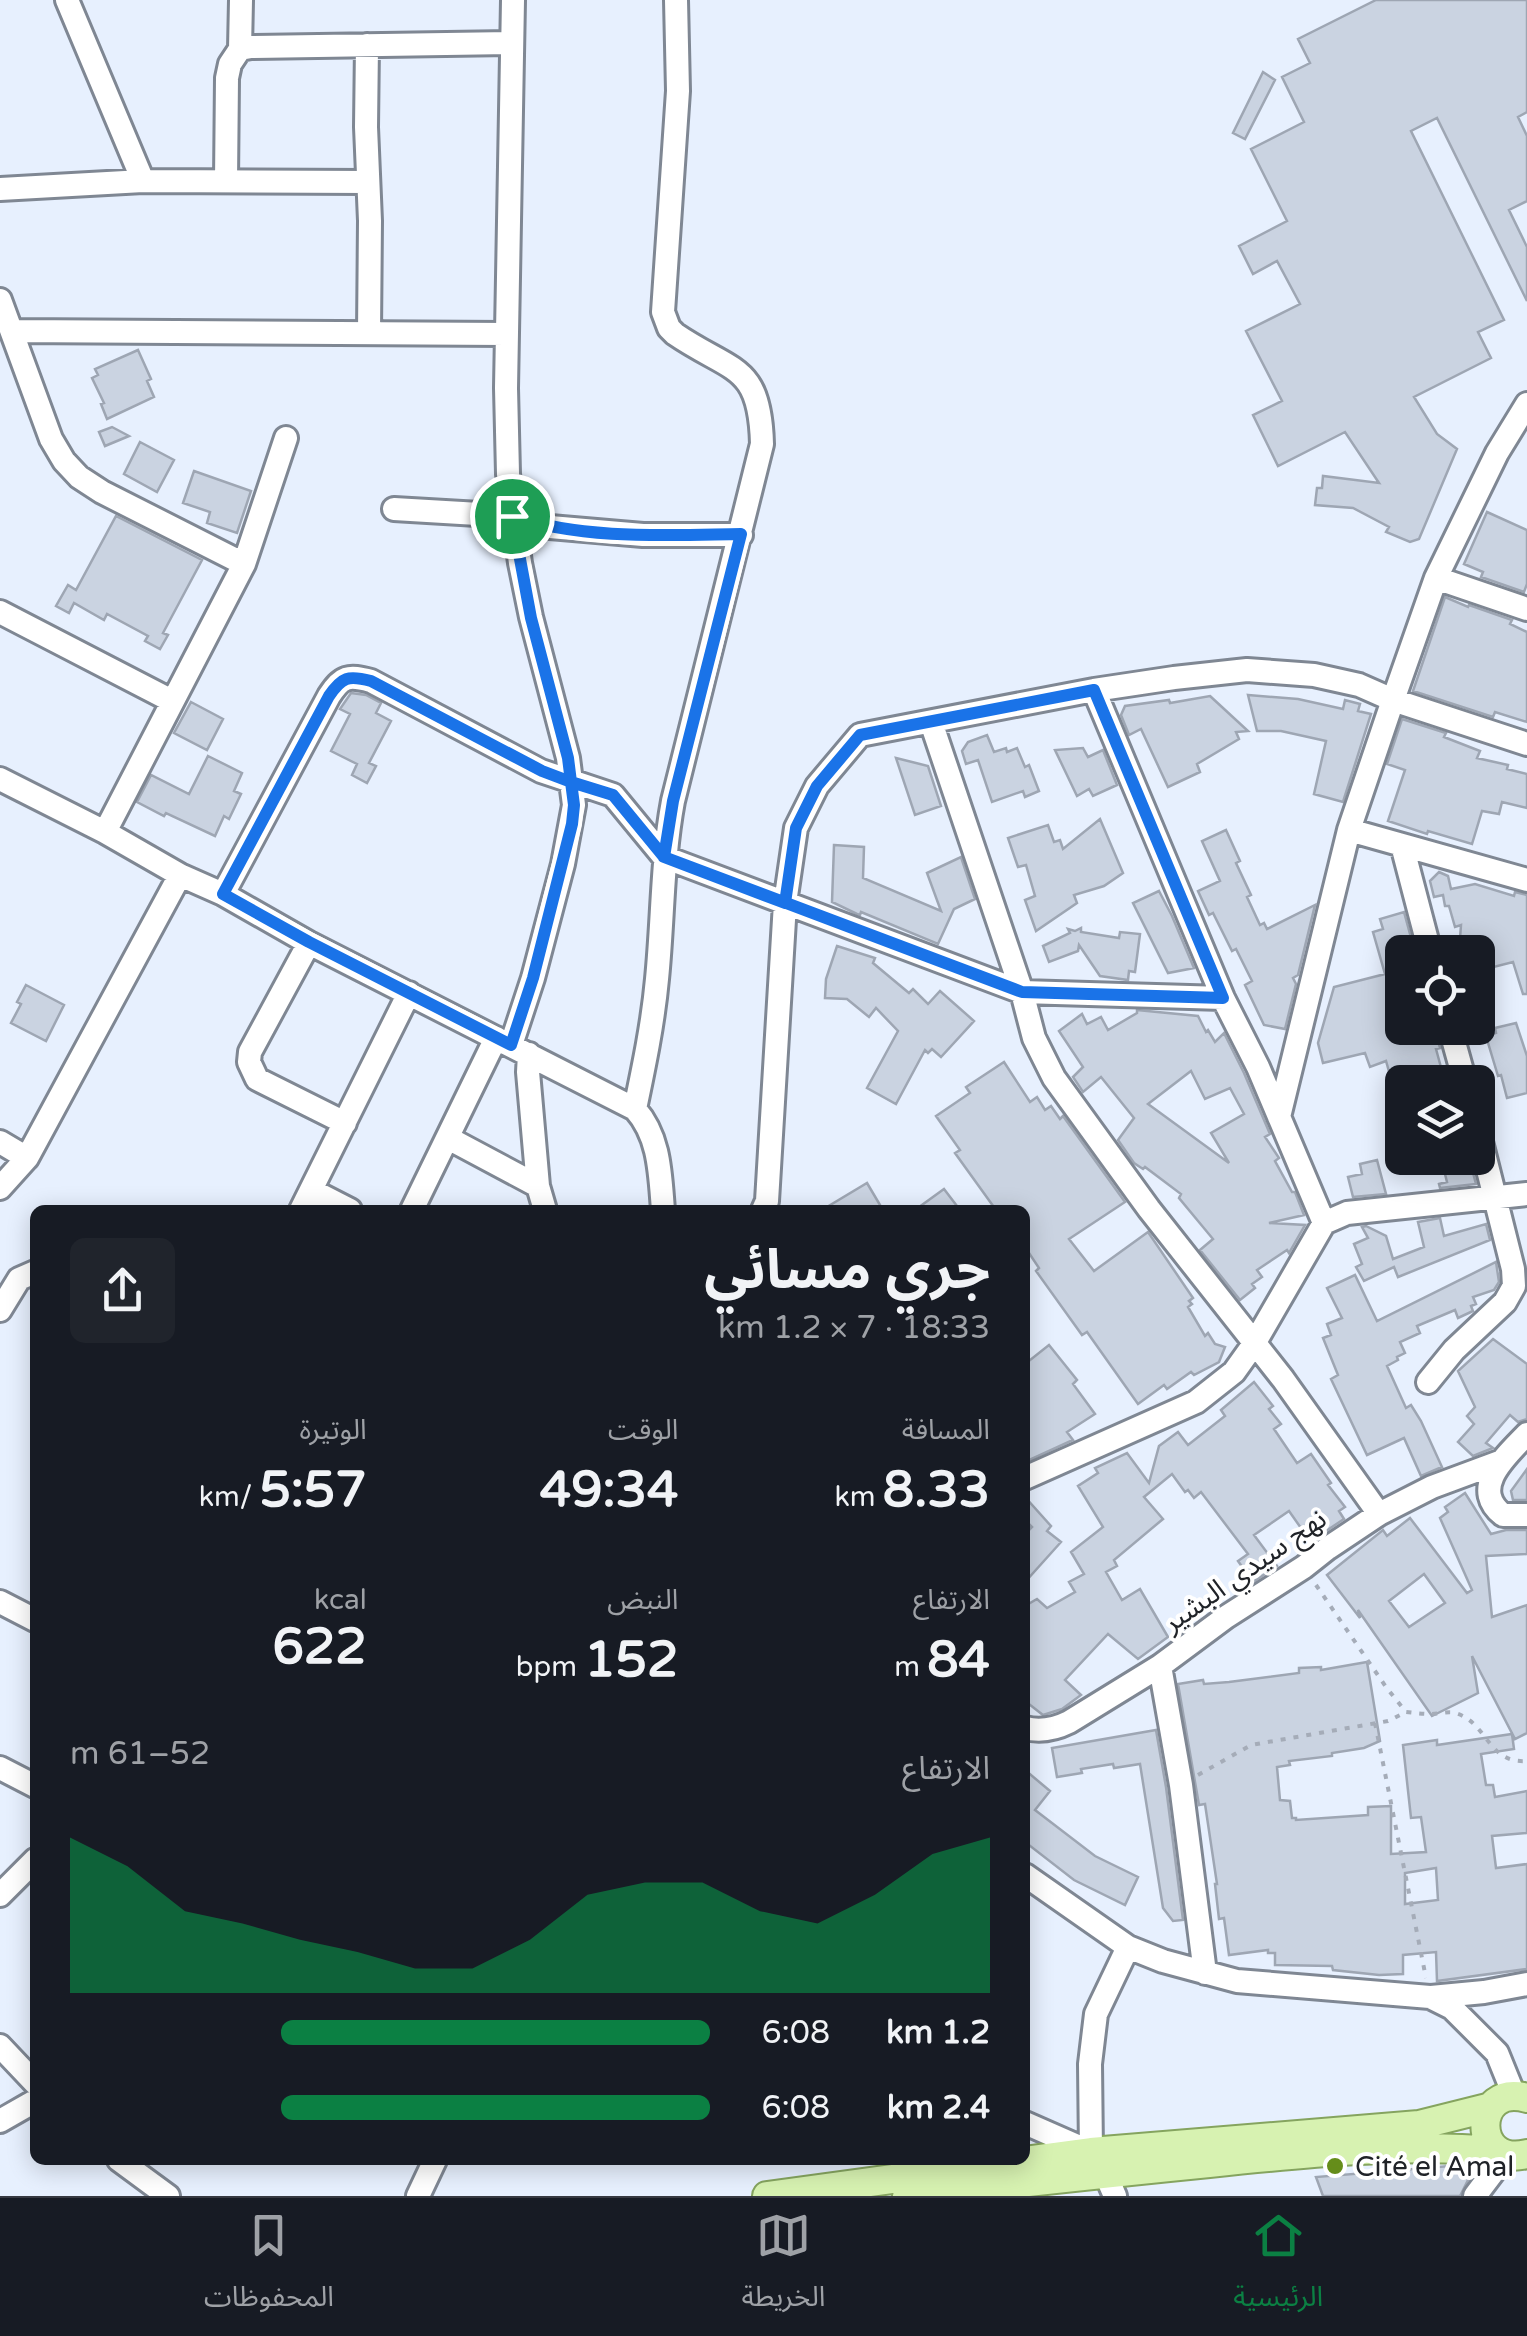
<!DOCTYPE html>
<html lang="ar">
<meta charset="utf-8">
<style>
:root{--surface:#171b24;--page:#20242c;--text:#f1f3f6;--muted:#9ea1a6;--line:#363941;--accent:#0b8043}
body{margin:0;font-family:"Varela Round","Noto Sans Arabic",sans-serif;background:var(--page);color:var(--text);direction:rtl;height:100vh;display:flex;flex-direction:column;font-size:38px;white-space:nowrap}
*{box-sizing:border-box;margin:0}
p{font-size:32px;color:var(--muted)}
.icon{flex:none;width:55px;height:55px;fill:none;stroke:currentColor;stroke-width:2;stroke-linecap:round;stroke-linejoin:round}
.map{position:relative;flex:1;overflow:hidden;direction:ltr}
.details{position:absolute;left:30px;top:1205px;width:1000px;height:960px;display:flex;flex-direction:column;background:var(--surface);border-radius:15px;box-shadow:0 5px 25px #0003;direction:rtl}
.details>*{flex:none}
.controls{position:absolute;left:1385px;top:935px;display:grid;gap:20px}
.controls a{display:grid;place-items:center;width:110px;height:110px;border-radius:15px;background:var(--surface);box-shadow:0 5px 25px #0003;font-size:50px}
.pin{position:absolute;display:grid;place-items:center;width:85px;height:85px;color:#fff;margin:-42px;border:5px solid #fff;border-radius:50%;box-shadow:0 2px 10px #0007}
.round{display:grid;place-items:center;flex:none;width:105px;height:105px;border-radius:15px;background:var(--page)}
.summary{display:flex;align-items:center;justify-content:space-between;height:170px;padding:0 40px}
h1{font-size:55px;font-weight:700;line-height:75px}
.stats{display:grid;grid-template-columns:repeat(3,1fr);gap:15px;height:170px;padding:10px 40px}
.stats div{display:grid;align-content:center}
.stats b{font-size:50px;font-weight:700}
.stats small{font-size:28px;font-weight:400}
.stats p{font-size:28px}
.chart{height:280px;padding:20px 40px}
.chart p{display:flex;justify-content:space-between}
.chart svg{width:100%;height:180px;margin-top:10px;fill:var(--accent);opacity:.7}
ul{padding:0 40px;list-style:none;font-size:32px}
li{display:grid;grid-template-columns:160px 120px 1fr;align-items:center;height:75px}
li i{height:25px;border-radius:12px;background:var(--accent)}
.dock{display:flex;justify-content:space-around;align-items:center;height:140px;border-top:2px solid var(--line);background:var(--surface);font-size:28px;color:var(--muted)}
.dock a{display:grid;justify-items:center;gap:5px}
.dock .on{color:var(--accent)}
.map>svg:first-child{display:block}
</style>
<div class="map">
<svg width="1527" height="2196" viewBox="0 0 1527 2196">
<rect width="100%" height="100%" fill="#e7f0fe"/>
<!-- building -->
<path fill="#cad3e1" stroke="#9ea6b3" stroke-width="2.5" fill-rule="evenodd" d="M1376,0H1527V112L1518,117L1527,136V201L1509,210L1527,247V301L1437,118L1411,131L1504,320L1478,332L1491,358L1414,397L1437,434L1457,449L1419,539L1410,542L1386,532L1389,527L1353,508L1315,505L1317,488H1322L1323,476L1379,483L1345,432L1278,466L1253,415L1282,401L1246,331L1300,304L1277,261L1253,274L1239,246L1287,221L1251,149L1304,122L1282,77L1310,63L1298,39Z
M1263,72L1275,80L1245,139L1233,133Z
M138,350L151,379L147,381L154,397L107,419L101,404L104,403L92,378L98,375L95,369Z
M112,427L129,436L105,446L99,432Z
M140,442L174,460L157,492L124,474Z
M194,471L251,491L237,533L207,523L210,512L183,503Z
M1487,512L1527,530V584L1524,592L1481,577L1483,572L1464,564Z
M116,516L202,560L163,633L168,635L160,649L145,641L148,636L107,614L104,620L74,603L69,613L56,606L68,585L76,590Z
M1445,597L1468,607L1469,605L1512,620L1510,624L1527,632V722L1495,712L1493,717L1413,691Z
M351,693L366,695L381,703L376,713L391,721L369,763L376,766L367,783L352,775L357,764L331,751L350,714L340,709Z
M1248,695L1298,699L1343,709L1345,700L1360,704L1358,711L1371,714L1343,802L1314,794L1326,741L1281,731H1257Z
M1210,696L1248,731L1236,732L1239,739L1197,764L1200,772L1168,787L1141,729L1129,735L1121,715L1125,706L1169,700L1170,703Z
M191,702L223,719L207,750L174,733Z
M1402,719L1446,733L1444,737L1480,751L1477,758L1508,765L1507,769L1527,774V808L1502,802L1499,814L1482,811L1472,844L1428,831L1427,834L1388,821L1405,770L1387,764Z
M987,735L994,752L1006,748L1007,752L1017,748L1025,767L1029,765L1039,791L1025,797L1023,791L992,802L978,760L966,764L962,751L968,742Z
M1083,748L1088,757L1103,750L1117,785L1093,796L1089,789L1077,796L1055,750Z
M208,756L242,773L234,791L241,794L229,819L224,816L215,836L166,813L164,816L137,802L151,775L189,794Z
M896,758L928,766L941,806L915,815Z
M1100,819L1123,873L1104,886L1074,895L1077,903L1036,931L1025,900L1035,896L1026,865L1018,867L1008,838L1048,825L1054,842L1060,840L1063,849Z
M1226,830L1240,861L1236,863L1251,895L1247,897L1260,925L1264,923L1267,929L1315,905L1298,975L1293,978L1296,984L1285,1029L1264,1025L1245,985L1252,981L1236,949L1232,951L1213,913L1209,915L1198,891L1220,881L1202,841Z
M834,845L864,847L863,878L941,911L927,873L961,857L975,899L954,909L938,944L861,912L860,915L857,914L832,902Z
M1439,872L1448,876L1451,889L1475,884L1514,896L1515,892L1527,895V994H1523L1513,962L1478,971V952H1459L1461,925L1455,927L1449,906H1445L1443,895L1434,897L1430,881Z
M1159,891L1172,916L1194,968L1168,973L1133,903Z
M1404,912L1413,945L1394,950L1402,979V1028H1424L1425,1033L1435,1030L1440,1048L1436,1049L1442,1071L1438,1072L1441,1082H1392L1386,1061L1370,1067L1365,1053L1323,1063L1318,1043L1334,987L1385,974L1373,932L1383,929L1380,919Z
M1081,928V932L1119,938L1120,932L1140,934L1135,972L1129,971L1128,980L1100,976L1079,945L1078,951L1049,962L1043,946L1070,933L1068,929L1075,931Z
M837,946L875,958L873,963L909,993L913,989L928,1004L940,991L974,1021L941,1057L932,1049L928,1053L925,1050L896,1104L867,1088L898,1031L876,1008L869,1017L847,999L825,998L826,979Z
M26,985L64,1005L46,1041L11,1023L21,1004L17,1002Z
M1137,1010L1198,1016L1206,1032L1208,1030L1215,1042L1224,1033L1244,1073L1270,1134L1265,1137L1279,1158L1275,1161L1292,1192H1295L1304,1215L1269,1223L1305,1225L1289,1253L1287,1250L1257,1270L1262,1277L1252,1284L1255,1288L1240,1300L1200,1250L1213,1239L1179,1198L1181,1194L1145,1167L1143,1169L1134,1163L1118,1140L1134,1118L1101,1077L1083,1092L1073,1077L1083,1067L1059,1031L1082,1014L1087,1024L1101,1017L1108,1030L1137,1013ZM1191,1071L1205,1099L1230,1088L1244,1114L1211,1133L1229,1163L1148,1104Z
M1516,1023L1527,1056V1093L1507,1098L1501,1075L1498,1076L1486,1036L1496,1033L1495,1028Z
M1004,1062L1030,1102L1037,1097L1045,1110L1051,1106L1060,1119L1063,1116L1125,1202L1069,1239L1094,1271L1148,1232L1193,1298L1189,1301L1192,1304L1188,1307L1205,1336L1208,1333L1215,1344L1225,1347L1219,1362L1194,1375L1191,1372L1167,1389L1164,1385L1138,1404L1087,1332L1082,1335L1036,1271L1039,1268L1025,1247V1210H996L955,1153L960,1150L936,1116L970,1093L966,1087Z
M1441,1158H1469L1476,1184L1440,1188L1439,1184L1447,1182Z
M1377,1160L1386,1194L1353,1197L1348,1177L1362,1174L1360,1164Z
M867,1183L883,1210H822Z
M944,1189L960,1210H915Z
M1440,1218L1444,1236L1486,1224L1490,1240L1398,1277L1394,1267L1364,1281L1356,1267L1362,1264L1354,1244L1368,1238L1362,1227L1366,1226L1386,1236L1393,1259L1424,1247L1418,1222Z
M1496,1262L1499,1282L1494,1290L1473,1297L1476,1304L1471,1306L1473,1311L1458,1318L1455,1310L1417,1326L1420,1333L1400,1342L1405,1353L1397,1357L1398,1360L1387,1366L1406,1408L1411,1405L1421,1421L1442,1467L1421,1476L1404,1438L1367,1455L1331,1379L1338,1375L1323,1338L1331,1335L1327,1324L1342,1318L1327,1288L1355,1275L1377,1321Z
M1493,1339L1527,1364V1419L1518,1422L1510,1415L1486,1443L1493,1448L1473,1456L1458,1442L1474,1424L1467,1416L1475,1407L1458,1371Z
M1049,1345L1077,1380L1073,1384L1095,1414L1067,1432L1073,1440L1025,1462V1364Z
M1254,1382L1273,1406L1269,1409L1281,1424L1274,1429L1297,1463L1311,1454L1331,1483L1328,1485L1345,1507L1339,1511L1344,1519L1323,1533L1320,1529L1308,1538L1289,1511L1254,1535L1277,1566L1253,1582L1238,1561L1248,1554L1201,1492L1194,1498L1188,1490L1185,1492L1172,1474L1144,1497L1163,1519L1114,1560L1117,1566L1106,1572L1122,1600L1140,1589L1168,1637L1138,1659L1108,1634L1065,1680L1081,1695L1062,1709L1043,1715L1025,1701V1606L1037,1599L1047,1608L1075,1592L1069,1582L1084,1574L1071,1552L1103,1527L1078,1486L1098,1473L1095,1468L1127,1453L1149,1483L1159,1446L1178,1432L1188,1445L1225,1416L1221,1410Z
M1527,1469V1500H1513L1511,1491Z
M1465,1493L1491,1534L1506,1530H1527V1554L1486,1556L1492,1617L1527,1605V1733L1515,1739L1472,1656L1478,1693L1432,1716L1358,1610L1360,1618L1327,1575L1383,1530L1387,1536L1410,1518L1467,1593L1472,1590L1440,1518L1448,1512L1445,1507ZM1424,1574L1445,1603L1409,1627L1389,1601Z
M1025,1497L1051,1526L1047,1531L1061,1542L1025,1582V1534L1032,1527L1025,1520Z
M1367,1662L1380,1741L1364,1748L1332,1753V1756L1289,1761L1290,1765L1277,1767L1280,1800L1290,1801L1292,1818H1296V1820L1368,1815V1807L1391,1806V1854L1426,1852L1421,1817L1411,1818L1403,1745L1437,1740V1745L1512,1734L1514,1749L1481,1754L1486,1785H1493L1495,1797L1527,1791V1833L1492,1836L1496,1868L1527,1864V1969L1437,1981L1436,1952L1403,1955V1974L1379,1975L1333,1970L1332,1966L1275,1965V1953H1268V1950L1229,1955L1224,1918L1219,1919L1215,1884H1217L1205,1804L1199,1805L1178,1684L1203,1680L1204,1684L1229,1682L1299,1673V1668L1321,1667V1670ZM1436,1868L1438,1900L1405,1904V1873Z
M1156,1730L1166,1787L1183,1920L1173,1921L1163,1908L1140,1764L1114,1768L1113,1764L1081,1769L1082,1773L1057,1777L1052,1748Z
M1025,1770L1050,1791L1035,1810L1095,1856L1138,1877L1125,1905L1074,1880L1025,1842Z
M1450,2166H1464L1468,2180L1460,2196H1323L1316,2177Z"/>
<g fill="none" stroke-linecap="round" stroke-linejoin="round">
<defs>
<path id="minor" d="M67,0L143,181
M367,45L366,127L370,221L369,333
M240,49L241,0
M226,181L227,78L230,64L240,49L251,47L512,43
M0,189L143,181L368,182
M0,300L51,439L64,461L79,477L102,492L244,564
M13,331L507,334
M394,509L512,516L550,527L643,535H741
M1436,578L1527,609
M0,612L172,701
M1094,690L1223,998L1258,1067L1324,1223
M931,722L1022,992L1034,1038L1054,1078L1149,1209L1283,1379L1379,1514
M0,779L105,832L180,875L223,894L309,943L635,1109C660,1137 660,1174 663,1210
M1349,830L1527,880
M105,832L244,564L286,438
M1402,845L1430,952
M223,894L329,696C342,676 348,675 371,681L541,771L613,795L664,857L1022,992L1223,998
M309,943L250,1052L249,1062L257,1079L345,1123
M1450,1028L1465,1082
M511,1045L533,978L563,864L574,805L568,758L531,617L520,563L508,474L506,388L513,0
M529,1054L528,1072L538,1186L545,1210
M635,1109C644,1066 653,1023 657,979C663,919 662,860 673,801L762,444C760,363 732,373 675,334L669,328L663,312L678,91L676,0
M1279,1117L1349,830L1393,700L1436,578L1497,453L1527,404
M448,1138L538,1186
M0,1142L27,1158
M0,1188L27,1158L180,875
M311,1190L350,1210
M301,1210L409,993
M412,1210L496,1038
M763,1210L767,1201L785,903L796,828L817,786L860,735L1094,690L1174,678L1247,670L1314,675L1359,685L1393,700L1527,744
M0,1310L19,1279L35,1272
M1428,1382L1454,1350L1505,1302L1514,1286L1513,1269L1478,1130
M1527,1434C1506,1456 1469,1488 1503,1515H1527
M1025,1478L1196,1402L1234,1372L1254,1344L1324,1223L1347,1213L1527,1194
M0,1602L35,1620
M1160,1666L1181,1785L1205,1973
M1025,1728C1041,1732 1055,1729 1069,1722L1160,1666L1226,1617L1304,1567L1328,1548L1379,1514L1432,1487L1502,1461
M0,1768L35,1786
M1025,1875L1128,1947L1163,1961L1237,1981L1430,1997L1452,2008L1497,2053L1514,2095
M0,1895L35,1860
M1431,1997L1484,1992L1527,1984
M0,2046L35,2083
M0,2121L35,2101
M1025,2123L1091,2152L1105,2173L1115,2196
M1091,2152L1090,2064L1096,2014L1128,1947
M119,2160L168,2196
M418,2196L435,2160
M1475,2196L1506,2155"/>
<path id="major" d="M1527,2098C1472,2082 1471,2168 1527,2154
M767,2196L1091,2152L1419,2125L1491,2107
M907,2196C1008,2184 1108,2173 1209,2163C1305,2153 1402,2143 1497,2151"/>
</defs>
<!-- minor casing -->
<use href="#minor" stroke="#7f8793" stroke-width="28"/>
<!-- major casing -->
<use href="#major" stroke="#85a45f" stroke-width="32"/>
<!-- path -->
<path stroke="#a5acb8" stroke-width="4" stroke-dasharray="5 8" stroke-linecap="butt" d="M1316,1585L1386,1687L1406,1712C1415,1713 1423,1714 1431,1714C1438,1714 1449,1711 1455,1713C1488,1722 1487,1764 1527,1761
M1375,1723L1426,1978
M1198,1775L1251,1745L1388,1721L1406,1712"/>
<!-- minor -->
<use href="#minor" stroke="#fff" stroke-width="22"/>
<!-- major -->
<use href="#major" stroke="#d7f2b1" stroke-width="28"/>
</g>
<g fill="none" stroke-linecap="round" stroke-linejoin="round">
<defs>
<path id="route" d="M512,516L531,618L568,758L571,782L542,771L371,681C348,675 342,677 329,696L223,894L309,942L511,1045L533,978L572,824L574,805L571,782L613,795L664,857L1022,992L1223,998L1094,690L860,735L817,786L796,828L785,903L664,857L673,801L741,534C667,535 583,540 512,516"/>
</defs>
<!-- route casing -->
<use href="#route" stroke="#fff" stroke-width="20"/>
<!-- route -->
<use href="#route" stroke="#1a73e8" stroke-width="12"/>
</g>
<!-- markers -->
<circle fill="#658d1a" stroke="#fff" stroke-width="4" cx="1335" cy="2166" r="10"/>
<g text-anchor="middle" stroke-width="8" stroke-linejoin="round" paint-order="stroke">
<!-- street labels -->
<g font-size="28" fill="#202328" stroke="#fff">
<text transform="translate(1244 1570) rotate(-35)" y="10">نهج سيدي البشير</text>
</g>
<!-- poi labels -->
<g font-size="28" fill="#202328" stroke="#fff" text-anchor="start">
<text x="1355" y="2176">Cité el Amal</text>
</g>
</g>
</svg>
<div class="controls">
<a><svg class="icon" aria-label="locate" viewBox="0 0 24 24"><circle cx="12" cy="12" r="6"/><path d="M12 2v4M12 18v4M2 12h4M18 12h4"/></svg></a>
<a><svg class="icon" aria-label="layers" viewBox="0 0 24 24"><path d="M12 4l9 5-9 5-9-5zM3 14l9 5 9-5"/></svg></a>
</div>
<div class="pin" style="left:512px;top:516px;background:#1e9e55"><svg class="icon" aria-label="arrive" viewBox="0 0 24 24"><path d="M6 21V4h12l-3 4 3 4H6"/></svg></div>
<section class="details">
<div class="summary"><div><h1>جري مسائي</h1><p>18:33 · 7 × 1.2 km</p></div><a class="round"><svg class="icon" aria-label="share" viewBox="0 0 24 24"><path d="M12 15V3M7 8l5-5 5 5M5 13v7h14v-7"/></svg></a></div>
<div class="stats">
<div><p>المسافة</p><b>8.33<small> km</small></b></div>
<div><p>الوقت</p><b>49:34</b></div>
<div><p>الوتيرة</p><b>5:57<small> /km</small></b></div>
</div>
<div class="stats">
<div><p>الارتفاع</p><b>84<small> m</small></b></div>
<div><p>النبض</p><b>152<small> bpm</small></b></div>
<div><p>kcal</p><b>622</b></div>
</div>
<div class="chart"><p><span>الارتفاع</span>52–61 m</p>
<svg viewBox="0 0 160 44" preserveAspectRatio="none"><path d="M0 44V6L10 13L20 24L30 27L40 31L50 34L60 38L70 38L80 31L90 20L100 17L110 17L120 24L130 27L140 20L150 10L160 6V44z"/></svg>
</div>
<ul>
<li><b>1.2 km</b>6:08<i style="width:67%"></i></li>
<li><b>2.4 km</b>6:08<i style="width:67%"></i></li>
</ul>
</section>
</div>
<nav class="dock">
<a class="on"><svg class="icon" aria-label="home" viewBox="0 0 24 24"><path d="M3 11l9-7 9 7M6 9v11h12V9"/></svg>الرئيسية</a>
<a><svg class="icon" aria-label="map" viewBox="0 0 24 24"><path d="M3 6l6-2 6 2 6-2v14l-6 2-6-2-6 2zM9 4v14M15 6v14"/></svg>الخريطة</a>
<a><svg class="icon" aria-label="saved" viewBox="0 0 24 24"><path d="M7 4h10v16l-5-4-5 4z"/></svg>المحفوظات</a>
</nav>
